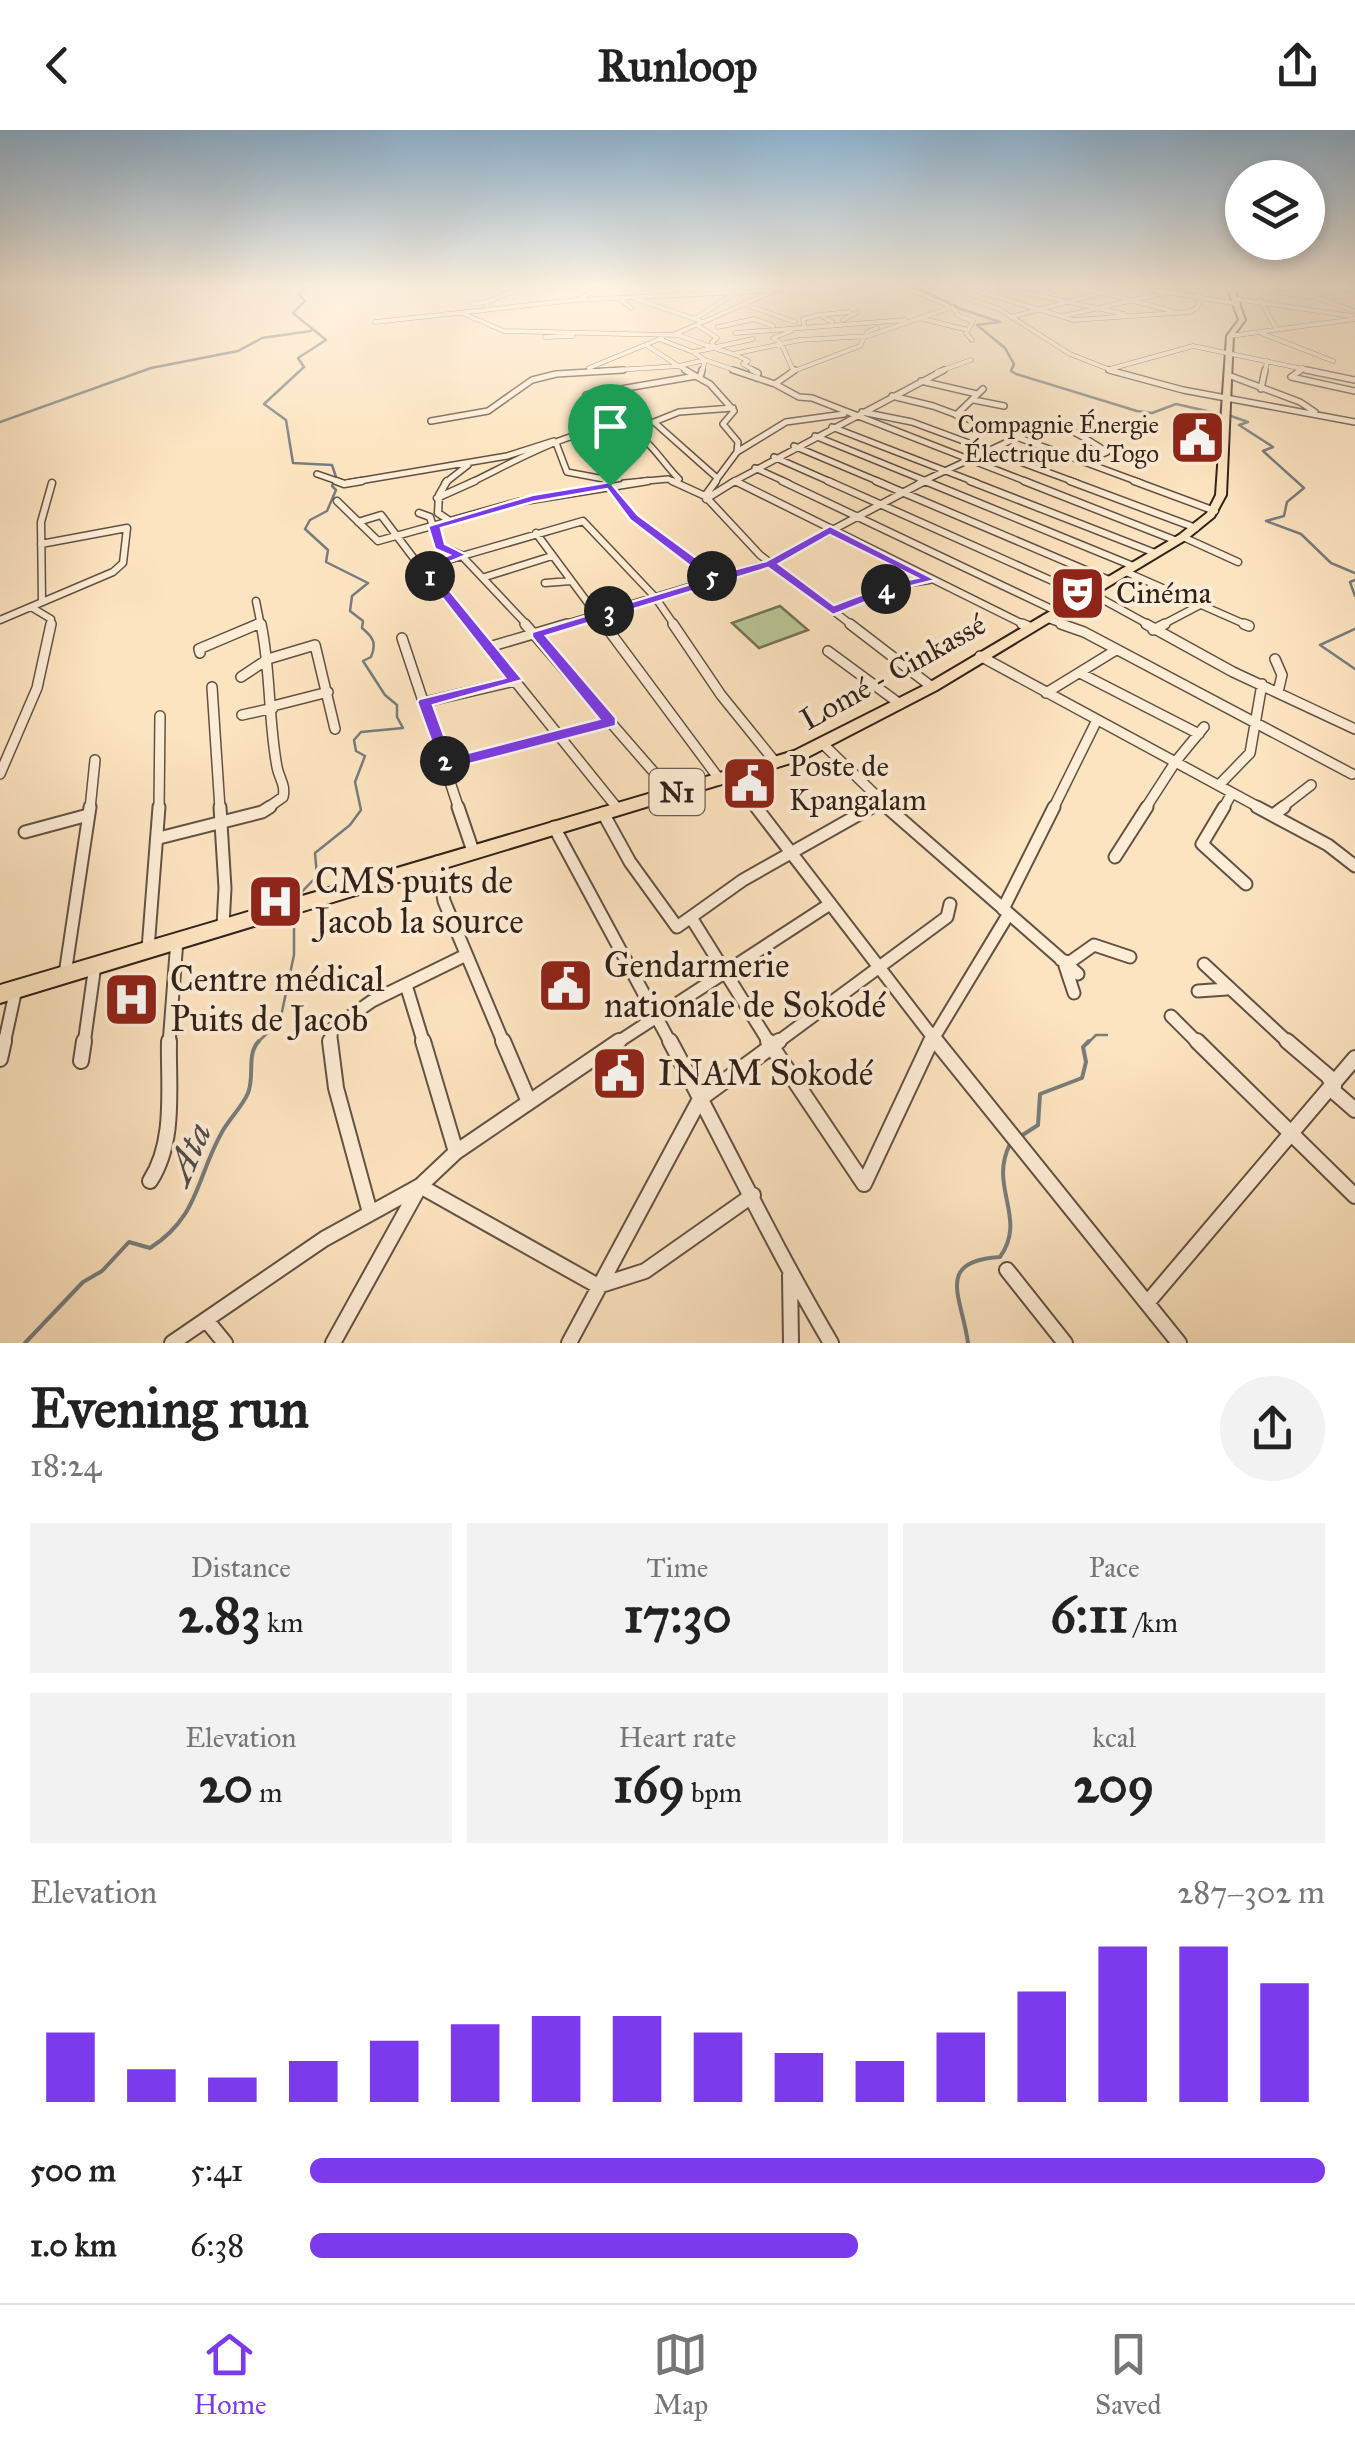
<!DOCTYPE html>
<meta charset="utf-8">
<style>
:root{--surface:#fff;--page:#f2f2f2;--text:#222;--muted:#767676;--line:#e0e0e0;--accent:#7c3aed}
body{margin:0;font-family:"IM FELL Great Primer",serif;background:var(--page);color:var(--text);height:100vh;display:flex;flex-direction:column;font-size:38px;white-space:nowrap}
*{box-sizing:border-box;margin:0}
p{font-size:32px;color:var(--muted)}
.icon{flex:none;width:55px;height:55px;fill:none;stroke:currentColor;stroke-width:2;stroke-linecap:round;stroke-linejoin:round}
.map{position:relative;height:1213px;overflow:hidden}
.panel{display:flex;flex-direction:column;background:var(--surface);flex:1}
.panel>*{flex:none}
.controls{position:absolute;left:1225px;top:30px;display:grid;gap:20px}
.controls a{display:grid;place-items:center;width:100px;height:100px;border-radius:50%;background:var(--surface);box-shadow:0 5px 15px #0003;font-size:50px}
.pin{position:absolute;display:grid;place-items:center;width:85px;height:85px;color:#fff;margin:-102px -42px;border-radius:50% 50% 50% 0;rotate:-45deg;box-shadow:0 0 10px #0007}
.pin .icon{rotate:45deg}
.km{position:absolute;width:50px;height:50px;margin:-25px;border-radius:50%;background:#222;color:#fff;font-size:28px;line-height:50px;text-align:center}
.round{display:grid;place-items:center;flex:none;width:105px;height:105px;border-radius:52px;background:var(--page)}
.overview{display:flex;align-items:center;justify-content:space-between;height:170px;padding:0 30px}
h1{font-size:55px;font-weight:800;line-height:75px}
.stats{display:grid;grid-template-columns:repeat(3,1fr);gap:15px;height:170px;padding:10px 30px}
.stats div{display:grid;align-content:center;border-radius:0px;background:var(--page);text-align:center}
.stats b{font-size:50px;font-weight:800}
.stats small{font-size:28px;font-weight:400}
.stats p{font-size:28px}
.chart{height:280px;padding:20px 30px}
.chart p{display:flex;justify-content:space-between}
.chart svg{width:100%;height:180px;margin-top:10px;stroke:var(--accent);stroke-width:6}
ul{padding:0 30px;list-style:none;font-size:32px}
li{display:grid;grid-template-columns:160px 120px 1fr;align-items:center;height:75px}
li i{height:25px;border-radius:12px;background:var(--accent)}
header{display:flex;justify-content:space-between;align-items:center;height:130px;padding:0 30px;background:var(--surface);font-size:45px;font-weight:800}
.dock{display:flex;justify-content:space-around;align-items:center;height:140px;border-top:2px solid var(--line);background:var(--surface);font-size:28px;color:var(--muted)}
.dock a{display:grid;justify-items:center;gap:5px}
.dock .active{color:var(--accent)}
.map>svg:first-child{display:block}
</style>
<header><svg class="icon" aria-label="back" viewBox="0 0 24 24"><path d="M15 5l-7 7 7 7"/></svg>Runloop<svg class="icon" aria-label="share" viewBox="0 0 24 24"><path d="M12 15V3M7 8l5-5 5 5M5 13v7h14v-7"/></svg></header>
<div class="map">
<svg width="1355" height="1213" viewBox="0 0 1355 1213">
<rect width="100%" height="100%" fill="#fde4c0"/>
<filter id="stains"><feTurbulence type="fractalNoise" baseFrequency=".002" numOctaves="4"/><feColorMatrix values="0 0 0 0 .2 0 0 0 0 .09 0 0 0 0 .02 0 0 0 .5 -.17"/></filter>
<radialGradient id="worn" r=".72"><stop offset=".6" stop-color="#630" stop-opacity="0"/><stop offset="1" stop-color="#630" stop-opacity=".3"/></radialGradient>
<!-- green -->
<path fill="#bac597" stroke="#757358" stroke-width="2.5" d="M780,476L808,500L759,518L732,493Z"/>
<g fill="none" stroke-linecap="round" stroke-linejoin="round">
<!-- stream-far1 -->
<path stroke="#777d7d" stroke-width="2.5" d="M909,154L961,179L1000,192L977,195L1005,218L1014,234L1011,241L1016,244L1137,281L1152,283L1176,274L1220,284
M1345,154L1355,158
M1228,285L1248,292L1239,295L1273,317L1263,321L1304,358L1287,372L1284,386L1266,391L1301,404L1331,433L1355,443
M0,292L151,238L238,221L262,208L311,201
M1355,450L1350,452L1355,466
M1355,499L1320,515L1355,539
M297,767L317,746L315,723L350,695L361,680L355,652L365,626L356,621L354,610L361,602L403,598L397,587V575L385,565L363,531L371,527C377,513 373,507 362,498L363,491L350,481L352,466L368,453L326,432L328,420L305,399L310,390L327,381L336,360L332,356L336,347L332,335L293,333L286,290L264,274L304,237L298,228L326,210L293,183L305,171L299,164L304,158L335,154
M256,914L280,891L294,825V781
M1087,914L1096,905H1107"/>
<!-- stream -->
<path stroke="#777d7d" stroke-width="4" d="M1021,1006L1038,995L1040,964L1082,948L1086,932L1083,917L1089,911
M25,1213L83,1152L102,1141L129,1112L150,1118C199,1087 196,1048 222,1002C230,988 242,977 248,963C255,946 246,924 259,911
M968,1213C962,1167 934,1131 1000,1127C1028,1088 988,1057 1010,1014"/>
<defs>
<path id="minor-far5" d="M577,154V159
M876,154L904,157L947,175
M954,154L1074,190L1189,182L1197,178L1200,169L1194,154
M985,154L1124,184
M1068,154L1172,181
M1162,154L1197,162
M1213,154L1313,167
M1131,156L1238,174
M622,158L644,159
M549,160L559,154
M1040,165L1073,155
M1307,165L1355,181
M581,168L597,159L630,154
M619,168L631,178
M1323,168L1355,165
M636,169L695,189
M970,169L999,179L1070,224L1116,242
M1235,169L1352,186
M1260,170L1277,200
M471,174L488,172
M744,174L795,192
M953,178L959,186L973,191L966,203L972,210
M486,179L488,172L529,154
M464,184L504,201L627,204
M1063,186L1165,163L1166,155
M1011,187L1135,154
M919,188L968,200
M843,190L857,182
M375,192L575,170L870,156
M703,192L769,163
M832,192L820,185L849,182
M697,195L717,208L712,212L714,218
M804,195L803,189L820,185
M718,197L754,189L773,196
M791,201L773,208L781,213L793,240
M735,203L905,190
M1261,203L1333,231
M623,204L680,205
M1230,206L1355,189
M545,207L573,206
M659,209L693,222
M646,215L677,235
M716,217L753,209
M714,218L733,224L800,210L868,206L952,177
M736,225L748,231L743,234L757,242
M589,238L662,208
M1110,239L1193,216L1318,242
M584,242L679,236
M690,242L679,236L705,230L693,222L714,218L675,204L703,192L695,189L748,154
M702,242L705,230L740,242
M791,242L860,216L867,202L877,198
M937,242L971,230
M1265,242L1267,231
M1297,242L1303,238"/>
<path id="minor-far4" d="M685,240L710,254L734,281L723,294L738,312L737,322L714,353
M733,240L775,254
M752,240L758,243L756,248
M795,240L775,254L799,267L812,268L1030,353
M1109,240L1183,260L1355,292
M1301,240L1291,247L1355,261
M1306,240L1355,250
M1228,245L1300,272L1315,282
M700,248L702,240
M921,251L977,264
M1261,259L1265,240
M892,266L933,276L1141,353
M974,270L1004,276
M862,282L912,292L1077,353
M956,285L983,259
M431,291L488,281L532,250L556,244L623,240
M832,297L977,353
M1011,305C1053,285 1071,299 1107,322L1084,332
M815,306L931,353
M638,308L643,300L638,293L586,265L696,246
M556,313L567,342L604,349L608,353
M794,316L882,353
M737,322L786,292L844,284
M774,327L833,353
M755,338L788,353
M317,344L343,353
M716,347L654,292L679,282L733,278
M735,351L740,353
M347,353L507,326L554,311
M445,353L468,335
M470,353C507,336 588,287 629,301C649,307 664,335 679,349
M624,353L668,349L678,353
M731,353L944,240
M919,353L1016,308"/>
<path id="minor-far3" d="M336,351L344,354L362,351
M447,351L439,365L438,383L450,391
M606,351L634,387L715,449
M672,351L705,366
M716,351L705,366L760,425L853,496
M735,351L1027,496
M782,351L1056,481
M828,351L1084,465
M876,351L1109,450
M925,351L1133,436
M970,351L1155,423
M1024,351L1177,411
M1070,351L1196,398
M1134,351L1215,381
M437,368L475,351
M706,369L735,351
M337,371L378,411L518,372L648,351
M419,383L430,387L439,416L461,425L528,496
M358,392L381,385L415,430
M536,403L605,496
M1183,407L1238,432
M1124,441L1249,496
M485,447L552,426
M545,453L571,451
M1089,462L1151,496
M256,471L261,496
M42,472L41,392L52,353
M31,477L51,489V496
M833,481L896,455L929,450
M1045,488L1068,496
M0,490L113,442L123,433L127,398L41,414
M253,496L260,493
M471,496L424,437L583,391L655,467L675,496
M559,496L770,433L925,351
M1160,496L1200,475"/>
<path id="minor-far2" d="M261,494C271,541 268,589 277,637C279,648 286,655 283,667L266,679
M469,494L618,679
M525,494L672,663
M604,494L720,650
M673,494L721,565L776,633
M850,494L932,557
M1022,494L1029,497
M1061,494L1084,502L1352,644
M1146,494L1233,542L1355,599
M1244,494L1249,496
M1153,500L1165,494
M402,508L459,679
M489,517L567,494
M828,521L900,574
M200,523L199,519L258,494
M980,526L1262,679
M1275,529L1282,545L1278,562
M1080,543L1199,604
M241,547L268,529L315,515L335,599
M212,557L220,679
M1046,563L1116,520
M425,572L515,551
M273,576L328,562
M242,585L273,578
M824,615L890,679
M447,634L610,592
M0,644L37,558L51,494
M732,646L758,679
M1219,655L1250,623L1262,554
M90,679L95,630
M159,679L160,586
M868,679L882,671
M1053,679L1097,590
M1145,679L1176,631L1204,597
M1223,679L1232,663
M1280,679L1311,655"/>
<path id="minor-far1" d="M220,677L225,758L223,796
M458,677L473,721
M756,677L938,914
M887,677L1078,844
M1224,677L1202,714L1246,754
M1257,677L1328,715L1355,736
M603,683L630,732L677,797L743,750L872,677
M1273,685L1284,677
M554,697L671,914
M25,702L88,685
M159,708L262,682L270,677
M1115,727L1147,677
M437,732L444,771L504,914
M1003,779L1054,677
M692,789L770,914
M148,819L159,677
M1061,830L1070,832L1094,815L1130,827
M1204,834L1290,914
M1065,836L1074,863
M65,844L90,677
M406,855L424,914
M1198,861L1227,859
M1171,886L1199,914
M4,914L16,859
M84,914L95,835
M169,914L177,810
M330,914L332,899L372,871L466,825
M615,914L830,774
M775,914L947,787L950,774
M930,914L1008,785"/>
<path id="minor" d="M330,911L336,958L369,1079
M423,911L456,1022
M503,911L529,972
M670,911C724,1011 773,1115 831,1213
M768,911L864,1054L931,911
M936,911L1179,1213
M1197,911L1355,1066
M1287,911L1328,946L1334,956
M0,929L4,911
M81,931L84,911
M1331,959L1355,980
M150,1051C176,1011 168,958 169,911
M1007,1140L1065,1213
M790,1145L791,1213
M1148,1172L1355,928
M207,1191L225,1213
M172,1213L324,1109L420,1056L598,1156L645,1141L753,1065
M333,1213L420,1056L456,1022L619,911
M569,1213L700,969L779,911"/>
<path id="major" d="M1332,154L1355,162"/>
<path id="highway" d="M1226,154H1232L1245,190L1233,206L1226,365L1214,387L1187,409L937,560L804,629L0,873V855L794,621L927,554L1179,405L1207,383L1216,365L1227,206L1239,190Z"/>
</defs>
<!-- minor-far5 casing -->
<use href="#minor-far5" stroke="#635244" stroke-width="5"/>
<!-- minor-far4 casing -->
<use href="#minor-far4" stroke="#635244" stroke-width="8"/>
<!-- minor-far3 casing -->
<use href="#minor-far3" stroke="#635244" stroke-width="9"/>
<!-- minor-far2 casing -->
<use href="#minor-far2" stroke="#635244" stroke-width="12"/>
<!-- minor-far1 casing -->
<use href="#minor-far1" stroke="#635244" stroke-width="15"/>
<!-- minor casing -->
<use href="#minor" stroke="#635244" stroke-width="18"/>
<!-- major casing -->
<use href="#major" stroke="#30211a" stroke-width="6"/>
<!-- highway casing -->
<use href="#highway" stroke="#30211a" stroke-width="4"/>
<!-- minor-far5 -->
<use href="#minor-far5" stroke="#feedd6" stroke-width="4"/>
<!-- minor-far4 -->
<use href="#minor-far4" stroke="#feedd6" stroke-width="5"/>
<!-- minor-far3 -->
<use href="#minor-far3" stroke="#feedd6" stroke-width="6"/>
<!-- minor-far2 -->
<use href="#minor-far2" stroke="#feedd6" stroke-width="9"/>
<!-- minor-far1 -->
<use href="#minor-far1" stroke="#feedd6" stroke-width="11"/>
<!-- minor -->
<use href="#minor" stroke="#feedd6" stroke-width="14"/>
<!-- major -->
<use href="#major" stroke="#fde4c0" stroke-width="5"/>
<!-- highway -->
<use href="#highway" fill="#fde4c0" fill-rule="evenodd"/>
</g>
<!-- sky -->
<linearGradient id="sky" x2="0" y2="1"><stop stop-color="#8eb7d8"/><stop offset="0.48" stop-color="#fef3e3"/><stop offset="1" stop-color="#fef3e3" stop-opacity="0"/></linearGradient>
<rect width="1355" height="324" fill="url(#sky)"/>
<!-- route -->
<path fill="#7c3aed" stroke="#fff" stroke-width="2.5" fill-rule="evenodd" d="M610,352L638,385L718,444L766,431L830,396L936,450L899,459L833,485L768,438L546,506L616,588V596L446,640L441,638L417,572L419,569L505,548L418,437L449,425L435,419L428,396L532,365ZM607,359L630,390L707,449L532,502V507L599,589L452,627L433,575L523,550L432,439L467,425L445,414L441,398L533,372ZM830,405L917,448L892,453L834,475L779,434Z"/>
<!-- icons -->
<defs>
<symbol id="civic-square" viewBox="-11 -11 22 22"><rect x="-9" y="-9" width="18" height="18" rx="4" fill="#8f2418" stroke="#feedd6"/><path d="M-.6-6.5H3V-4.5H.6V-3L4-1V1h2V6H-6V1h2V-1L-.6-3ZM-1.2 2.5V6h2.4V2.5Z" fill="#fff"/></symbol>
<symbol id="theatre-square" viewBox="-11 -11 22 22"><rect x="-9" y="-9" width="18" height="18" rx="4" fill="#8f2418" stroke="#feedd6"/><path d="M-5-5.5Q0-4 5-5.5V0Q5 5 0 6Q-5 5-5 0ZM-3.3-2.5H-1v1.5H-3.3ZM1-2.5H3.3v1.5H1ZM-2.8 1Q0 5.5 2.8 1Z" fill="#fff"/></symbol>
<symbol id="hospital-square" viewBox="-11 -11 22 22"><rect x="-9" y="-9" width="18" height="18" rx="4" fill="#8f2418" stroke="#feedd6"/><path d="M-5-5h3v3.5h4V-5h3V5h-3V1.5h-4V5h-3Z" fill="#fff"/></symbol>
</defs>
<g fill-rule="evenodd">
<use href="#civic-square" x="1166" y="276" width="63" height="63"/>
<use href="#theatre-square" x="1046" y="432" width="63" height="63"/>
<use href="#civic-square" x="718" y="622" width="63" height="63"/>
<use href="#hospital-square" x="244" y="740" width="63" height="63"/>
<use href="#civic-square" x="534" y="824" width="63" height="63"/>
<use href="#hospital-square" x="100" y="838" width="63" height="63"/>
<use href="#civic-square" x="588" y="912" width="63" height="63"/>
</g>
<g text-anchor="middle" stroke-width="8" stroke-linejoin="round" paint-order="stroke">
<!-- far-poi labels -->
<g font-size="25" fill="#30211a" stroke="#feedd6" text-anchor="end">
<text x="1159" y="303">Compagnie Énergie<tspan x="1159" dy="29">Électrique du Togo</tspan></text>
</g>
<!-- shield labels -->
<rect fill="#feedd6" stroke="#6e5e52" stroke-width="2.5" x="649.5" y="639" width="55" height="46" rx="8"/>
<g font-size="28" font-weight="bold" fill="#30211a">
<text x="677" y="672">N1</text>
</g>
<!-- poi labels -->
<g font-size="30" fill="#30211a" stroke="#feedd6" text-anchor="start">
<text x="1116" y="473">Cinéma</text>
<text x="789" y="646">Poste de<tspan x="789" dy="34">Kpangalam</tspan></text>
</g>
<!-- street labels -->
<g font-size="30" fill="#30211a" stroke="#feedd6">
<text transform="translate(893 542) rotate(-29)" y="10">Lomé - Cinkassé</text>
</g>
<!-- near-poi labels -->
<g font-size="35" fill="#30211a" stroke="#feedd6" text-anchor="start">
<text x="315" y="763">CMS puits de<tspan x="315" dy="40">Jacob la source</tspan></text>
<text x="604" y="847">Gendarmerie<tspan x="604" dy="40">nationale de Sokodé</tspan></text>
<text x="170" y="861">Centre médical<tspan x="170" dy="40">Puits de Jacob</tspan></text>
<text x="658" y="955">INAM Sokodé</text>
</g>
<!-- near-water labels -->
<g font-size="38" font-style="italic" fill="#544f4c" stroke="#feedd6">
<text transform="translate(188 1023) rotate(-67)" y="13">Ata</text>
</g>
</g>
<rect width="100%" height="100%" filter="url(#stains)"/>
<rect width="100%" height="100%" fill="url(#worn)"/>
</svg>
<div class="controls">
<a><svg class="icon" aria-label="layers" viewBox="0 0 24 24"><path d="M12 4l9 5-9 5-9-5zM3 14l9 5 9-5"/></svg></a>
</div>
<div class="pin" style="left:610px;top:356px;background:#1e9e55"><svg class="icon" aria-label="arrive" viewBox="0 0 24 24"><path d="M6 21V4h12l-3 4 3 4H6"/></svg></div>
<b class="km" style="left:430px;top:446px">1</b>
<b class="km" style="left:445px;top:631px">2</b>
<b class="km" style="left:609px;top:481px">3</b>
<b class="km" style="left:886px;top:459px">4</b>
<b class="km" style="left:712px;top:446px">5</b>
</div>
<section class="panel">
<div class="overview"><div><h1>Evening run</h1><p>18:24</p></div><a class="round"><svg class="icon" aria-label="share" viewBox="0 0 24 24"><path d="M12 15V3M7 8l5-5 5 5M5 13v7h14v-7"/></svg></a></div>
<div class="stats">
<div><p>Distance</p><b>2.83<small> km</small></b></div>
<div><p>Time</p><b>17:30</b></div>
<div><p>Pace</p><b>6:11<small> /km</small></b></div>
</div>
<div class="stats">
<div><p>Elevation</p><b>20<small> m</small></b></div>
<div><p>Heart rate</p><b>169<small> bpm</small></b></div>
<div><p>kcal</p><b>209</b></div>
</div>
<div class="chart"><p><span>Elevation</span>287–302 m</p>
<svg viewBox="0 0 160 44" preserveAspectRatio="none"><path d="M5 44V27M15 44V36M25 44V38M35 44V34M45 44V29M55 44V25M65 44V23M75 44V23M85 44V27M95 44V32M105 44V34M115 44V27M125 44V17M135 44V6M145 44V6M155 44V15"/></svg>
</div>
<ul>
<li><b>500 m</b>5:41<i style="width:100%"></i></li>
<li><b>1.0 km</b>6:38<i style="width:54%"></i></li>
</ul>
</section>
<nav class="dock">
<a class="active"><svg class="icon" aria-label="home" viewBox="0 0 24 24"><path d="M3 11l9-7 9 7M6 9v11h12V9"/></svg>Home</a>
<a><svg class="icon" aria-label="map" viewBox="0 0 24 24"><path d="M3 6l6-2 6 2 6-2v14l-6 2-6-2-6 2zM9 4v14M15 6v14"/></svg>Map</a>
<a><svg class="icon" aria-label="saved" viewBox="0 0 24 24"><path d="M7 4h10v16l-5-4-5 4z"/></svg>Saved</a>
</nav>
